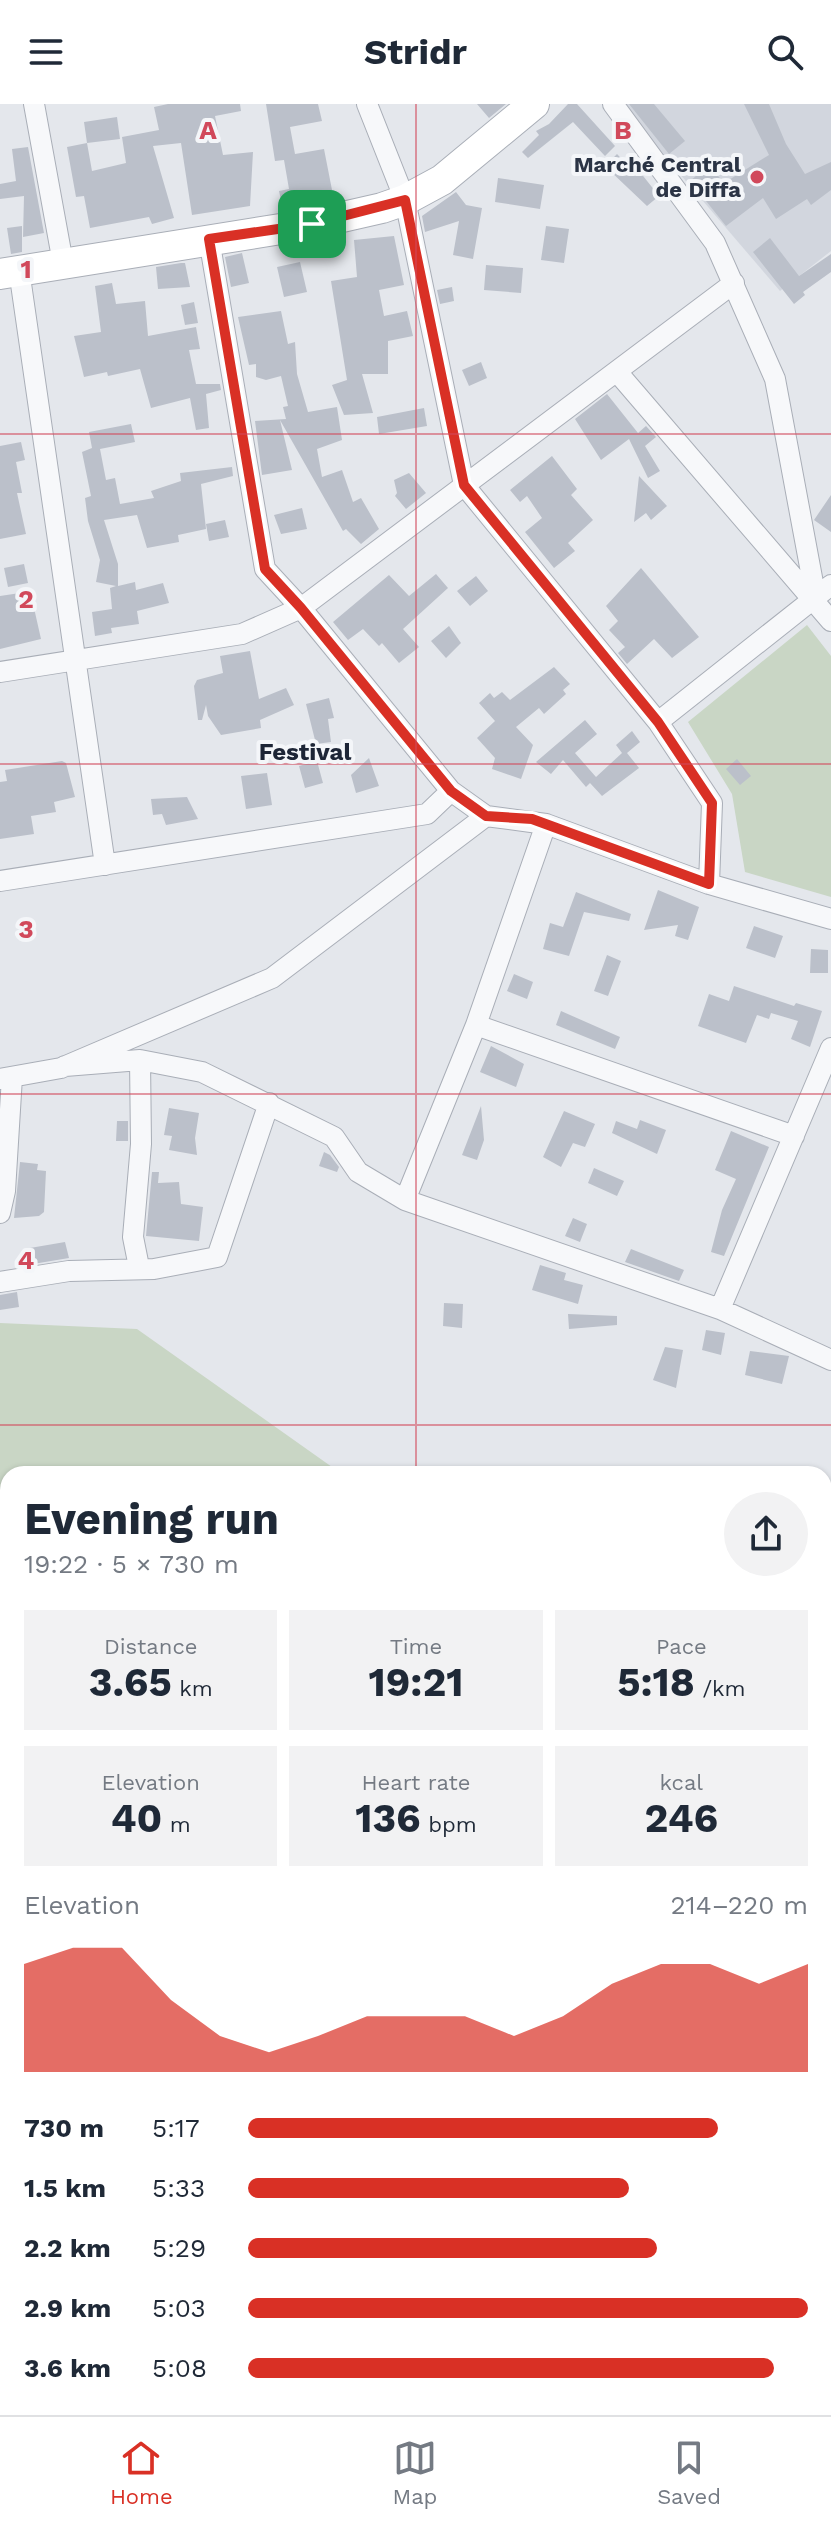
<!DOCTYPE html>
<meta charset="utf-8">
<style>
:root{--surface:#fff;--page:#f2f2f3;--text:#1f2937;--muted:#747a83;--line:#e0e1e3;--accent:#d93025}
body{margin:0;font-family:"Work Sans",sans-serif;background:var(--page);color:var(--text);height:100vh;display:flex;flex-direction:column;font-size:30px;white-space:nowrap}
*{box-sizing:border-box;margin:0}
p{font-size:26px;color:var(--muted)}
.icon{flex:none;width:44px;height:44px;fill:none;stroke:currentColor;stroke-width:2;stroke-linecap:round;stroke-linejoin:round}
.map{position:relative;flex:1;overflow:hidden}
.panel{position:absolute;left:0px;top:1362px;width:832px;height:950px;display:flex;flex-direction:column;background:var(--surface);border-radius:24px 24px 0 0;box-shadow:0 2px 6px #0004}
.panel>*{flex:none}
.pin{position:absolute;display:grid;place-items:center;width:68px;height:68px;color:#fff;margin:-34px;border-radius:16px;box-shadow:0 4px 12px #0006}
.round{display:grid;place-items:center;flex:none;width:84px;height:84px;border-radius:42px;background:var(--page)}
.headline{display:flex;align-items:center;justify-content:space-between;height:136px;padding:0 24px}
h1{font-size:44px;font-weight:700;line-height:60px}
.metrics{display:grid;grid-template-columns:repeat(3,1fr);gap:12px;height:136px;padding:8px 24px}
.metrics div{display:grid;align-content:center;border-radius:0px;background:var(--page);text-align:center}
.metrics b{font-size:40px;font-weight:700}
.metrics small{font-size:22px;font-weight:400}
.metrics p{font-size:22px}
.chart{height:224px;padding:16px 24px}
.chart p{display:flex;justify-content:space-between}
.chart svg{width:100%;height:144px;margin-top:8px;fill:var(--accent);opacity:.7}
ul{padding:0 24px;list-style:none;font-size:26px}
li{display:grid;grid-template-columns:128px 96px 1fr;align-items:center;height:60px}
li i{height:20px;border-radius:10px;background:var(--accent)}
header{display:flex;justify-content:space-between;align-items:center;height:104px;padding:0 24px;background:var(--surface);font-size:36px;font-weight:700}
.dock{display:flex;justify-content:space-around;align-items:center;height:112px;border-top:2px solid var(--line);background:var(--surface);font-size:22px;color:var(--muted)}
.dock a{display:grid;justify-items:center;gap:4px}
.dock .selected{color:var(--accent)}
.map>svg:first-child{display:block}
</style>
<header><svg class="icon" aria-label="menu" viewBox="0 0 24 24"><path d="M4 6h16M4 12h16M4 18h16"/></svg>Stridr<svg class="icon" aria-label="search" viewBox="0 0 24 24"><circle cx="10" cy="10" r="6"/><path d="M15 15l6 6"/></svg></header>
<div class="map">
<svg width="831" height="2311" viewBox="0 0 831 2311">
<rect width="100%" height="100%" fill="#e4e7ec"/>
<!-- built -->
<path fill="#d2d6de" d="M620,0H831V147L780,187Z"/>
<!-- green -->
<path fill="#c9d6c5" d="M807,521L831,552V793L745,768L732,690L688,618Z
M0,1219L137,1225L332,1363L410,1370H8V1664L0,1655Z
M824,1424L831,1426V1900L824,1898Z"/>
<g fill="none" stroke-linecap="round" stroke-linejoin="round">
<!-- stream -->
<path stroke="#9fb4cc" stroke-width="5" d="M0,1399L8,1400
M824,1583L831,1585"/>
</g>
<!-- building -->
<path fill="#bbc0ca" d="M168,0H240L241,7L215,12L223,51L253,48L250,102L192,111L181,39L153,42L174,114L152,120L149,113L90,124L84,92L76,93L67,43L87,39L92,67L126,59L122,33L159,26L154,3Z
M266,0H318L322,17L290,23L295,50L324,45L333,91L282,101L279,87L289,85L284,56L275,57Z
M477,0H506L489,14Z
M568,0H577L615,42L605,52L573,18L528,54L522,48L539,31L536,27L549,20Z
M629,0H654L685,37L669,50Z
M744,0H769L786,40L805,70L831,58V86L811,101L807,95L776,115L763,94L726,122L690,77L709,61L724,79L769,51Z
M117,13L120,35L87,39L84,18Z
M28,43L44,129L23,133L24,92L0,95V80L16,77L12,45Z
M617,50L633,67L636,63L659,92L647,102L608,65V59Z
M498,74L544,81L540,105L495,98Z
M456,88L466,101L482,104L473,155L453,151L459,117L425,128L422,112Z
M22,122V148L11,150L7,124Z
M546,122L569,125L564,159L541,156Z
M394,132L404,181L379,186L384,212L407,207L413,232L388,237V270H362L373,309L344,311L332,281L347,276L331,177L357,173L354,136Z
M770,134L799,172L831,150V168L803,188L805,191L794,200L753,148Z
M242,149L249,179L231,183L225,153Z
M300,158L307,188L284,193L277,163Z
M181,159H185L190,183L158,185L156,163Z
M486,161L523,164L521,189L484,186Z
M112,179L116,200L145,197L148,232L196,223L200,245L189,246L196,280H220L221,286L206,290L209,324L196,326L190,294L151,304L140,265L108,272L107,268L84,273L74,232L101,228L95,182Z
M452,183L454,197L440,200L437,186Z
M194,198L198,219L185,221L181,201Z
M281,207L288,240L295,238L297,270L308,308L337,303L342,336L317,345L322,373L342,366L353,398L361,394L379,425L361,440L346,425L343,427L280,316L292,366L262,371L255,317L286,315L283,303L288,302L281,272L266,276L256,273V260L249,261L238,213Z
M481,258L487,274L469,282L462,266Z
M607,290L638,329L646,322L656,333L645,342L660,367L648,374L629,335L601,356L575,315Z
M424,304L427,322L379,330L377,313Z
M131,320L135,338L100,345L106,376L115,374L120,400L154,394L151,387L181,377L180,369L232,363L233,372L201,380L206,425L178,431L179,438L147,444L137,411L104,416L118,460V482L135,478L136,486L163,479L169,499L137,507L139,520L111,524L112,529L95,532L92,508L112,505L110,484L116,482L96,478L100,456L88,417L85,394L91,392L82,348L92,344L89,328Z
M21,338L25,356L16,358L22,389H17L26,430L0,435V342Z
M552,352L577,385L571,391L593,416L568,439L575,447L554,464L525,428L542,414L527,392L520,398L510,386Z
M409,369L426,389L406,405L395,392L397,389L394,376Z
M639,372L667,402L651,416L646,409L634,418Z
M831,391V428L814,416Z
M302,404L307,425L281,430L274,411Z
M225,416L229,433L209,437L206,420Z
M24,460L28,479L8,483L4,464Z
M641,464L699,533L672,554L654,535L627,560L618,549L625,543L609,526L618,517L606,502Z
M436,470L448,484L403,525L419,543L399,559L382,539L379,542L363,525L348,536L333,518L389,471L409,492Z
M476,472L488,487L470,502L457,487Z
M20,489L23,507L34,504L41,535L0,545V492Z
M449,522L461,539L446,554L431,537Z
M250,547L259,595L286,584L294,601L260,616L261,624L221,631L208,612L206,601L202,616H198L194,582L197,576L223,569L220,552Z
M554,563L570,580L563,586L566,590L544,610L539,604L516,623L533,641L521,675L492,665L495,654L477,634L495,617L479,599L490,589L494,594L502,588L510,596Z
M329,594L334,614L328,615L331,638L316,640L306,600Z
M585,616L597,630L575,649L596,673L622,649L616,641L632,627L640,638L627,649L639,664L602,692L590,679L586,683L563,656L551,670L536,658Z
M369,654L379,682L356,689L351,671Z
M737,655L751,672L740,681L726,665Z
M62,657L66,659L75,693L54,698L56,708L31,712L34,730L0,735V678L7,677L5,666Z
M317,657L323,679L305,684L299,662Z
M267,669L272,701L246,705L241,672Z
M187,693L198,715L166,721L162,710L153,711L151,695Z
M658,786L699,803L688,836L675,832L678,821L644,826Z
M576,788L631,810L629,817L584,808L569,852L543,845L550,819L563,823Z
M754,822L783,832L775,854L746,844Z
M811,845L828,846V869H810Z
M607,851L621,857L608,892L594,887Z
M514,870L533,878L527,895L507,887Z
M734,882L794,902L796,899L822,907L810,943L791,935L798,917L771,909L769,915L757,911L746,939L698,922L709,890L729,897Z
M561,907L620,933L615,945L556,921Z
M491,942L524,960L516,983L480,968Z
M481,1002L484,1036L477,1056L462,1051Z
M169,1004L199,1009L195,1034L197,1051L169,1046L172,1032L164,1031Z
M564,1007L595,1020L585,1043L573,1039L561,1063L543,1053Z
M640,1016L666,1026L657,1050L612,1029L616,1017L637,1025Z
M117,1017H128V1037H116Z
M731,1027L769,1043L724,1152L711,1148L722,1106L736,1075L715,1066Z
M324,1048L330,1051L339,1063L337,1068L319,1062Z
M20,1058L38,1060L37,1066L46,1067L44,1108L39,1112L14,1114Z
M594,1064L624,1077L617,1092L588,1079Z
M152,1068H159L158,1079L179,1078L181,1100L203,1103L199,1137L146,1132Z
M573,1114L587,1120L580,1138L565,1132Z
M65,1138L69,1154L33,1160L30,1144Z
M631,1145L684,1166L679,1177L625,1158Z
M540,1161L566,1169L564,1176L583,1181L578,1200L532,1186Z
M17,1188L19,1203L0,1206V1191Z
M444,1199L463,1200L462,1224L443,1222Z
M568,1210L617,1212V1221L569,1225Z
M706,1226L725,1229L721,1251L702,1246Z
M665,1243L683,1246L676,1284L653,1276Z
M750,1247L789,1252L782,1280L745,1271Z"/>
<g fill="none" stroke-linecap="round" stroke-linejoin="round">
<defs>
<path id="street" d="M34,0L63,159
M367,0L405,96L464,381L658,618L712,699L709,780
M613,0L715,139L775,275L816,495
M209,135L265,465L301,504L451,687L486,712L546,720L709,780L831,815
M19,166L105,761
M618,269L831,517
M0,568L242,530L301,504L734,179
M658,618L831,481
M0,777L427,710L451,687
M476,921L794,1032
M65,962L140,956L202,968L334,1033L358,1068L405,1096L720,1205L831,1256
M0,975L61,964L272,874L486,712
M405,1096L476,921L546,720
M0,1109L5,1087L12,973
M139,1163L133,1133L141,1040L140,956
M0,1178L69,1167L154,1165L217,1153L269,999
M720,1205L831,944"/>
<path id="secondary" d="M0,170L312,120L382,104L405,96L442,76L534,0"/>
</defs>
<!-- street casing -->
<use href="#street" stroke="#a9aeb7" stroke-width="22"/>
<!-- secondary casing -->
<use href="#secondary" stroke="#a9aeb7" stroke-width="32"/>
<!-- path -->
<path stroke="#c2c5cb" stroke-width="3" stroke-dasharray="6 6" stroke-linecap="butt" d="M824,2263L831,2262
M269,2311L300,2304"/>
<!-- street -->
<use href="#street" stroke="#f7f8fa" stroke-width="20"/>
<!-- secondary -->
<use href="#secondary" stroke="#fff" stroke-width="30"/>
</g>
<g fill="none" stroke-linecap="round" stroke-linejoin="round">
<defs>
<path id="route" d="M405,96L464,381L658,618L712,699L709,780L532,715L486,712L451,687L301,504L265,465L209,135L312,120Z"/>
</defs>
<!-- route casing -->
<use href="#route" stroke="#fff" stroke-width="16"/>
<!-- route -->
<use href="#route" stroke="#d93025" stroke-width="10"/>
</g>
<!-- grid -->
<path fill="none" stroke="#d1495b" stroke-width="2" stroke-opacity="0.55" d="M416,0V1370M0,330H831M0,660H831M0,990H831M0,1321H831M0,1651H8M824,1651H831M0,1981H8M824,1981H831M416,2304V2311"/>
<!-- markers -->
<circle fill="#d1495b" stroke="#f4f6f9" stroke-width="3" cx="757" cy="73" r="8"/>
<g text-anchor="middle" stroke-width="8" stroke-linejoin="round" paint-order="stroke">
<!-- poi labels -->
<g font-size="22" font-weight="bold" fill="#2b3445" stroke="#f4f6f9" text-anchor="end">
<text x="741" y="68">Marché Central<tspan x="741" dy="25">de Diffa</tspan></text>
</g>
<!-- neighbourhood labels -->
<g font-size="24" font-weight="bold" fill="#1d2536" stroke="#f4f6f9">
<text x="305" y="656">Festival</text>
</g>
</g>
<g font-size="26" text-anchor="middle" font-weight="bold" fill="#d1495b" stroke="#f4f6f9" stroke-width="8" stroke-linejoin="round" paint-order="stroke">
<text x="208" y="35">A</text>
<text x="623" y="35">B</text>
<text x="26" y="174">1</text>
<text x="26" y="504">2</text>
<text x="26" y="834">3</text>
<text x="26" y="1165">4</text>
</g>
</svg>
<div class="pin" style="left:312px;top:120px;background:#1e9e55"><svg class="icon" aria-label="arrive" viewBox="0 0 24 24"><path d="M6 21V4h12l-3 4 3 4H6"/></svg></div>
<section class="panel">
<div class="headline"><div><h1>Evening run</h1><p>19:22 · 5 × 730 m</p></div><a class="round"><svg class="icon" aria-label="share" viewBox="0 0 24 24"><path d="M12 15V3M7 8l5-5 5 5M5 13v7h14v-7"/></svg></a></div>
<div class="metrics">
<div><p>Distance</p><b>3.65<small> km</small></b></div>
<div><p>Time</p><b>19:21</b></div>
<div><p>Pace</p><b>5:18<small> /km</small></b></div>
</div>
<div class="metrics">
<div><p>Elevation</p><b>40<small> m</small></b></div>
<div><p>Heart rate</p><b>136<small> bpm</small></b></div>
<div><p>kcal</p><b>246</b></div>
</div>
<div class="chart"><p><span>Elevation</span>214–220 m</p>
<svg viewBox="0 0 160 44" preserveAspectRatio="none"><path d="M0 44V11L10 6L20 6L30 22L40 33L50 38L60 33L70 27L80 27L90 27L100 33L110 27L120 17L130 11L140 11L150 17L160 11V44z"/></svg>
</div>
<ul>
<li><b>730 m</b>5:17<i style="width:84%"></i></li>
<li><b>1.5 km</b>5:33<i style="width:68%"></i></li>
<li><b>2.2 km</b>5:29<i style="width:73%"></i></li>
<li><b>2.9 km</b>5:03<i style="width:100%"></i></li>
<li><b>3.6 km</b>5:08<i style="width:94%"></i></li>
</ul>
</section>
</div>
<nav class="dock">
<a class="selected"><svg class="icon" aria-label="home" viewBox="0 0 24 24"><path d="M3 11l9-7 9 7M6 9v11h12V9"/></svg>Home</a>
<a><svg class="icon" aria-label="map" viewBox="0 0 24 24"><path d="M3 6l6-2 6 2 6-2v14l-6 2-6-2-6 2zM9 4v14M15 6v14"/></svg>Map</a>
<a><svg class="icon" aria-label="saved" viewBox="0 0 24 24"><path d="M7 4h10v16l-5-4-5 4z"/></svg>Saved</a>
</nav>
